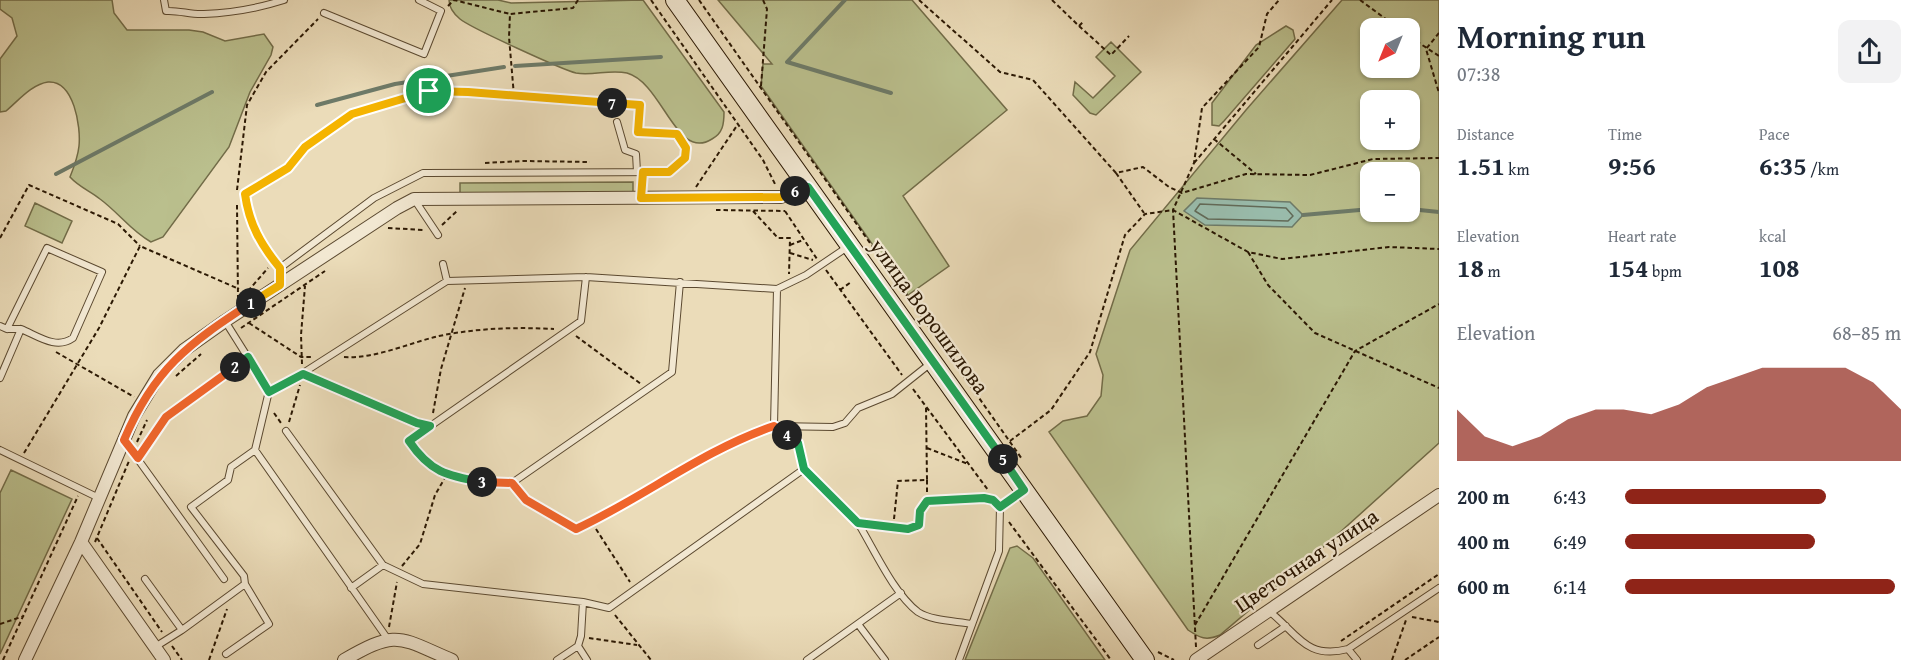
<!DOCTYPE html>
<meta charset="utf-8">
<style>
:root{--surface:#fff;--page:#f2f2f3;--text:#1f2937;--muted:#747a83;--accent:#8f2418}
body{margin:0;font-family:"Gentium Book Plus",serif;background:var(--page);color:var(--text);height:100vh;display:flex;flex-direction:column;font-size:22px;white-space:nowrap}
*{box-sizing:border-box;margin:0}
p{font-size:20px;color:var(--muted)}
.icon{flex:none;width:33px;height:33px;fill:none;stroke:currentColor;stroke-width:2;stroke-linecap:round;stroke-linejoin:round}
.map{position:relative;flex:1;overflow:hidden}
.drawer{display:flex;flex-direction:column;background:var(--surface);width:480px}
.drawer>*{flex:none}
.needle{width:39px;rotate:223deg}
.controls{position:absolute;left:1360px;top:18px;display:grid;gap:12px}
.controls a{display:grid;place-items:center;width:60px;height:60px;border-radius:12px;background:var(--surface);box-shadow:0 2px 4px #0004;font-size:30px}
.pin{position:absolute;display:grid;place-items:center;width:51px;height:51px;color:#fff;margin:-26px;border:3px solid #fff;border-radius:50%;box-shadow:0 2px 6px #0007}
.km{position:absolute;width:30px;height:30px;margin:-15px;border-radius:50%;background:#222;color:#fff;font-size:16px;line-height:30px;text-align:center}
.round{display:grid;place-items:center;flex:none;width:63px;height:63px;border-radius:12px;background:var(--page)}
.overview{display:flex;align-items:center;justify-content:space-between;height:102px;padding:0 18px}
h1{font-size:33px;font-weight:600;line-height:45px}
.stats{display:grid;grid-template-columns:repeat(3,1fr);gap:9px;height:102px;padding:6px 18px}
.stats div{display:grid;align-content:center}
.stats b{font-size:26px;font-weight:600}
.stats small{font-size:16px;font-weight:400}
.stats p{font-size:16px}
.chart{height:168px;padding:12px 18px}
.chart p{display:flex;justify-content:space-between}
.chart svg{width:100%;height:108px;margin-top:6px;fill:var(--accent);opacity:.7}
ul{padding:0 18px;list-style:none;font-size:20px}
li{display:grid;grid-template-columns:96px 72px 1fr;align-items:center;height:45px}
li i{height:15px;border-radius:8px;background:var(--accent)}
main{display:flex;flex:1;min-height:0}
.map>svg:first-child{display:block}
</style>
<main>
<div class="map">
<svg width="1439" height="660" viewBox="0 0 1439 660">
<rect width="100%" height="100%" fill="#ebdcb9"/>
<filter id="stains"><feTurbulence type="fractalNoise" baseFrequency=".00333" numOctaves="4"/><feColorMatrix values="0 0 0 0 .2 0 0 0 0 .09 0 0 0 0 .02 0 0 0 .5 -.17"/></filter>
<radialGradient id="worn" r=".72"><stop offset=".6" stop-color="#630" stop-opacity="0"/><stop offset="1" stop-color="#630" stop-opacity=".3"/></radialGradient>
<!-- green -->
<path fill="#babf8d" stroke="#726c48" stroke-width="1.5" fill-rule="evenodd" d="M0,0H112L114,13L127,30H189L203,32L225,41L264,34L273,47L271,55L250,92L229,147L163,237L151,242C131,231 119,213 100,199C90,191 79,187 70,177C74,167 78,156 79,146C81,127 74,80 48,82C32,84 18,101 6,111L0,112V59L17,36L12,18L0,9Z
M449,0H498L511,3L643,0L724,112C724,124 723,133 712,139C676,162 663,83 627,73C610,69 593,76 576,73C563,70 471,28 460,19C454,14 449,7 449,0Z
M718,0H912L1007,110L903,196L949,266L908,295L761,86L763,64H772Z
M1342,0H1439V443L1327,544L1220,635C1206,641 1200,638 1188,630L1049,432L1063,421L1087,416L1101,396L1103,375L1096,354L1130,250L1246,110ZM1371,28H1410V68H1371ZM1371,100H1410V140H1371ZM1371,172H1410V212H1371Z
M1286,26L1293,30L1295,39L1224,121L1219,126L1212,125V103L1256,45Z
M1111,42L1141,72L1096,115L1090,113L1073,95L1075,82L1093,98L1115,76L1096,57Z
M633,182V192L460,193V183Z
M35,203L72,221L62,243L25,226Z
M11,470L72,499L0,654V493Z
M1017,546L1033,558L1105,660H965L1010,548Z"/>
<!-- water -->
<path fill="#99bcac" stroke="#6d7a68" stroke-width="1.5" d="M1197,198L1290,202L1303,215L1292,227L1205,225L1184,211Z"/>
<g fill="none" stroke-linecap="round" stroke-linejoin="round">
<!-- shore -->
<path stroke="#626a58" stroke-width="1.5" d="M1200,204L1286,208L1293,216L1288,221L1208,219L1195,211Z"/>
<!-- stream -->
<path stroke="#6d7a68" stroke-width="4" d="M845,0L787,62L891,93
M515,66L661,57
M317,105L395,84L504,67
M56,174L212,92
M1410,209L1439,212
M1303,215L1371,209"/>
<defs>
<path id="lane" d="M164,0L166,11C179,10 191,15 204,14C230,13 259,8 284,0
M324,13L424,54L441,11L419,0
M617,122L625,150L636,154L637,172
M641,198L643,172
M414,199L438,235
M443,264L447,281
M280,268C261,245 249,224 245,194L288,168
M680,282L672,372L512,483L527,500L576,529C645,497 702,451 774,426L798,443L804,469L858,523L908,529L919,525L920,511L927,501L984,498L993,500L1000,507L999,551L959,660
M280,284V268L374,198L423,173L669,172L685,158L686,148L677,134L638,132
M777,289L774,426L833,427L845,423L858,408L892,394L931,363
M225,321L269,391L255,450L387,638
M0,326L7,329H21L0,378
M7,329L47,248L102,272L73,338C56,350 38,336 21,329
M269,391L303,373L447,281L586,277L777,289L806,275L849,246
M286,431L383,565
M154,432L166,417L248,357
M124,440L224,579
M409,441L581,321L586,277
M0,450L99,498
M1000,507L1022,493
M858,523C874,549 894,594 918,612C932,621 956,621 972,624
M145,579L182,630L155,647
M351,588L383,565L423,584L583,602L609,608L804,469
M583,602L581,636L578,646L587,660
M1269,611C1298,634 1306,660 1348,649L1439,588
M858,624L885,660
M182,630L245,584L244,576L191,507L228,480L231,467L255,450
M1258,645L1286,626
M1348,649L1357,660
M226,654L269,624L245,584
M557,660L578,646
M807,660L901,593"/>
<path id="street" d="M81,542L164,660
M25,660L81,542L134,416L159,375L184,350L225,321L397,208L414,199L781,197L808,187
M344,660C398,629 398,637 452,660
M1196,660L1439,495"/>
<path id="secondary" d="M675,0L1145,660"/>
</defs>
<!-- lane casing -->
<use href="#lane" stroke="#5b4930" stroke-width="8"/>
<!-- street casing -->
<use href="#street" stroke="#5b4930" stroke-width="14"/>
<!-- secondary casing -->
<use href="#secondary" stroke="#2b1803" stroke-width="20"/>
<!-- path -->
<path stroke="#2b1803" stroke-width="2" stroke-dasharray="4.5 3" stroke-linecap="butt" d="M578,0L573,8L510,14L509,37L514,96L640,105L639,123
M651,0L763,160L776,186
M699,0L1022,459
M919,0L1000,72L1033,80L1116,173L1143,167L1169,187L1182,193L1246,174L1310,175L1373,159L1439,158
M1052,0L1079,26L1084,21
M1360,0L1398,28
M448,6L454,0L510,14
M1079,26L1111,55L1129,36
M1439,33L1426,49L1439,93
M1410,37L1439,56
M761,86L767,9L763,0
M1214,139L1256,174
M293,163C325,122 377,101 427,92C455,87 487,93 514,96
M485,163L523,161L590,162
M1194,163L1332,0
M1116,173L1144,213
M696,187L738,124
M237,190L247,105L266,72L318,19
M237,205L238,298
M716,210L785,211
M753,211L778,238H790L789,274
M785,211L817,259
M442,225L458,210
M388,228L424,230
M0,238L29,185L118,224L140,246
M790,245L803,240
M1248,252L1268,285L1315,333L1439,388
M790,253L813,260
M826,270L902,375
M840,290L851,282
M248,291L268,268
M249,323L301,357H311
M241,328L325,271
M576,336L641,384
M56,352L134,397
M344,357C375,359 409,343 439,336C477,328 516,327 554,329
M302,364L301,335L305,286
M176,376L201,354
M312,377L419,424
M913,389L988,490
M274,413L281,423
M433,413L441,369L465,288
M289,422L300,385
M1010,441L1051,410L1090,352L1125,235L1145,214L1173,210L1248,252L1282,259L1389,247L1439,249
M137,442L147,420
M414,448C434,479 470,482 505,483
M927,448L968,464
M141,452L150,439
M24,453L99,328L140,246L239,289
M927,492V480
M894,519L898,481L927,480L926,407
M1009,522L1111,660
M596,529L630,582
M97,538L162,632
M95,542L129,461
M402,566L420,544L435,495L446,476
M615,615L651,660
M1412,617L1439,622
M0,624L24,616
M1195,625L1355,351L1439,304
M389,627L397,582
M589,638L637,645
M1341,641L1439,574
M172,646L182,660
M1196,647L1173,210L1194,163L1202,108L1259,47L1267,14L1279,0
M1158,652L1174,660
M3,660L78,496
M209,660L227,609
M1392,660L1406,620
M1405,660L1439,637"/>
<!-- lane -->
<use href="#lane" stroke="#f2e8d2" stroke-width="6"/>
<!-- street -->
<use href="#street" stroke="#f2e8d2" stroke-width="12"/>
<!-- secondary -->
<use href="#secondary" stroke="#f2e8d2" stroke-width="18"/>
</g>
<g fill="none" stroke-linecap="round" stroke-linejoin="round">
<defs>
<path id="split-1" d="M251,303L280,285V268C261,245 249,224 245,194L288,168L305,147L352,114L429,91"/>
<path id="split-2" d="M235,367L166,417L138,458L124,440C154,369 188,344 251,303"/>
<path id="split-3" d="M235,367L248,357L269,392L303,374L417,423L430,426L409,441C430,472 447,476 482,482"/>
<path id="split-4" d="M482,482L512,483L526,500L576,529C645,497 701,451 774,426L787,435"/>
<path id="split-5" d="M787,435L798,443L804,469L858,523L908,529L919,525L920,511L927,501L984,498L993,500L1000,507L1024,490L1003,459"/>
<path id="split-6" d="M795,191L808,187L1003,459"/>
<path id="split-7" d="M612,103L640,105L638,132L677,134L686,148L685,158L669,172H643L641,198L781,197L795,191"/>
<path id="split-8" d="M429,91L468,92L612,103"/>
</defs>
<!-- split-1 casing -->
<use href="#split-1" stroke="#fff" stroke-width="12"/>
<!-- split-2 casing -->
<use href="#split-2" stroke="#fff" stroke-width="12"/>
<!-- split-3 casing -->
<use href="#split-3" stroke="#fff" stroke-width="12"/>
<!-- split-4 casing -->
<use href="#split-4" stroke="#fff" stroke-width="12"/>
<!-- split-5 casing -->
<use href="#split-5" stroke="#fff" stroke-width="12"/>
<!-- split-6 casing -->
<use href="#split-6" stroke="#fff" stroke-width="12"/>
<!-- split-7 casing -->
<use href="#split-7" stroke="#fff" stroke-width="12"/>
<!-- split-8 casing -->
<use href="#split-8" stroke="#fff" stroke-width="12"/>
<!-- split-1 -->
<use href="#split-1" stroke="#f5b400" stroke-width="8"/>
<!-- split-2 -->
<use href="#split-2" stroke="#f0652b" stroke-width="8"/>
<!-- split-3 -->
<use href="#split-3" stroke="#22a559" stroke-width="8"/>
<!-- split-4 -->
<use href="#split-4" stroke="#f0652b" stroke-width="8"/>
<!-- split-5 -->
<use href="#split-5" stroke="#22a559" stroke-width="8"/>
<!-- split-6 -->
<use href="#split-6" stroke="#22a559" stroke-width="8"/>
<!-- split-7 -->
<use href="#split-7" stroke="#f5b400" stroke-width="8"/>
<!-- split-8 -->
<use href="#split-8" stroke="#f5b400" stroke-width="8"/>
</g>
<g text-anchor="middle" stroke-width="4.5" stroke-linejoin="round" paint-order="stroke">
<!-- street labels -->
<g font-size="22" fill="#2b1803" stroke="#f2e8d2">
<text transform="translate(930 316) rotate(54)" y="8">улица Ворошилова</text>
<text transform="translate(1306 560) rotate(-34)" y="8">Цветочная улица</text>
</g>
</g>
<rect width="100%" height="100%" filter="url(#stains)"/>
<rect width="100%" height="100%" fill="url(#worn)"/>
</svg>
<div class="controls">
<a><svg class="needle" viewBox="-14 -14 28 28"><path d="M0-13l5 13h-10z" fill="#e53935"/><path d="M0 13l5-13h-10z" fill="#747a83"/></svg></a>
<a>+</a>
<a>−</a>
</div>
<div class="pin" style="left:429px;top:91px;background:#1e9e55"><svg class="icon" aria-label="arrive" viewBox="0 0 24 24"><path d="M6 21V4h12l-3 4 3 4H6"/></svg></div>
<b class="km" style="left:251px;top:303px">1</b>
<b class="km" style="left:235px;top:367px">2</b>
<b class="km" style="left:482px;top:482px">3</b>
<b class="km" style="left:787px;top:435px">4</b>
<b class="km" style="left:1003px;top:459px">5</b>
<b class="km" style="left:795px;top:191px">6</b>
<b class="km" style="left:612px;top:103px">7</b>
</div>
<section class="drawer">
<div class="overview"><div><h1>Morning run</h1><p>07:38</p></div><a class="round"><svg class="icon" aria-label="share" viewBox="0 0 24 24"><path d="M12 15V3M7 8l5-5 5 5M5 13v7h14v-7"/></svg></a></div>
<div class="stats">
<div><p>Distance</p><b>1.51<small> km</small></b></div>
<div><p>Time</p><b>9:56</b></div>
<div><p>Pace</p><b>6:35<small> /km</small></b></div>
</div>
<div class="stats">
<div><p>Elevation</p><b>18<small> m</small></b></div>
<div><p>Heart rate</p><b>154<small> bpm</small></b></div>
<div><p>kcal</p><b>108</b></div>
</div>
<div class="chart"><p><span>Elevation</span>68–85 m</p>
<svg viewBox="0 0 160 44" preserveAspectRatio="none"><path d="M0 44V23L10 34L20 38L30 34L40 27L50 23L60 23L70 25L80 21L90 14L100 10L110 6L120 6L130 6L140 6L150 12L160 23V44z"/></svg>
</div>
<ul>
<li><b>200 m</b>6:43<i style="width:73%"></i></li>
<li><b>400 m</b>6:49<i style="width:69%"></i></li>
<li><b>600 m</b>6:14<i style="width:98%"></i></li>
</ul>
</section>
</main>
